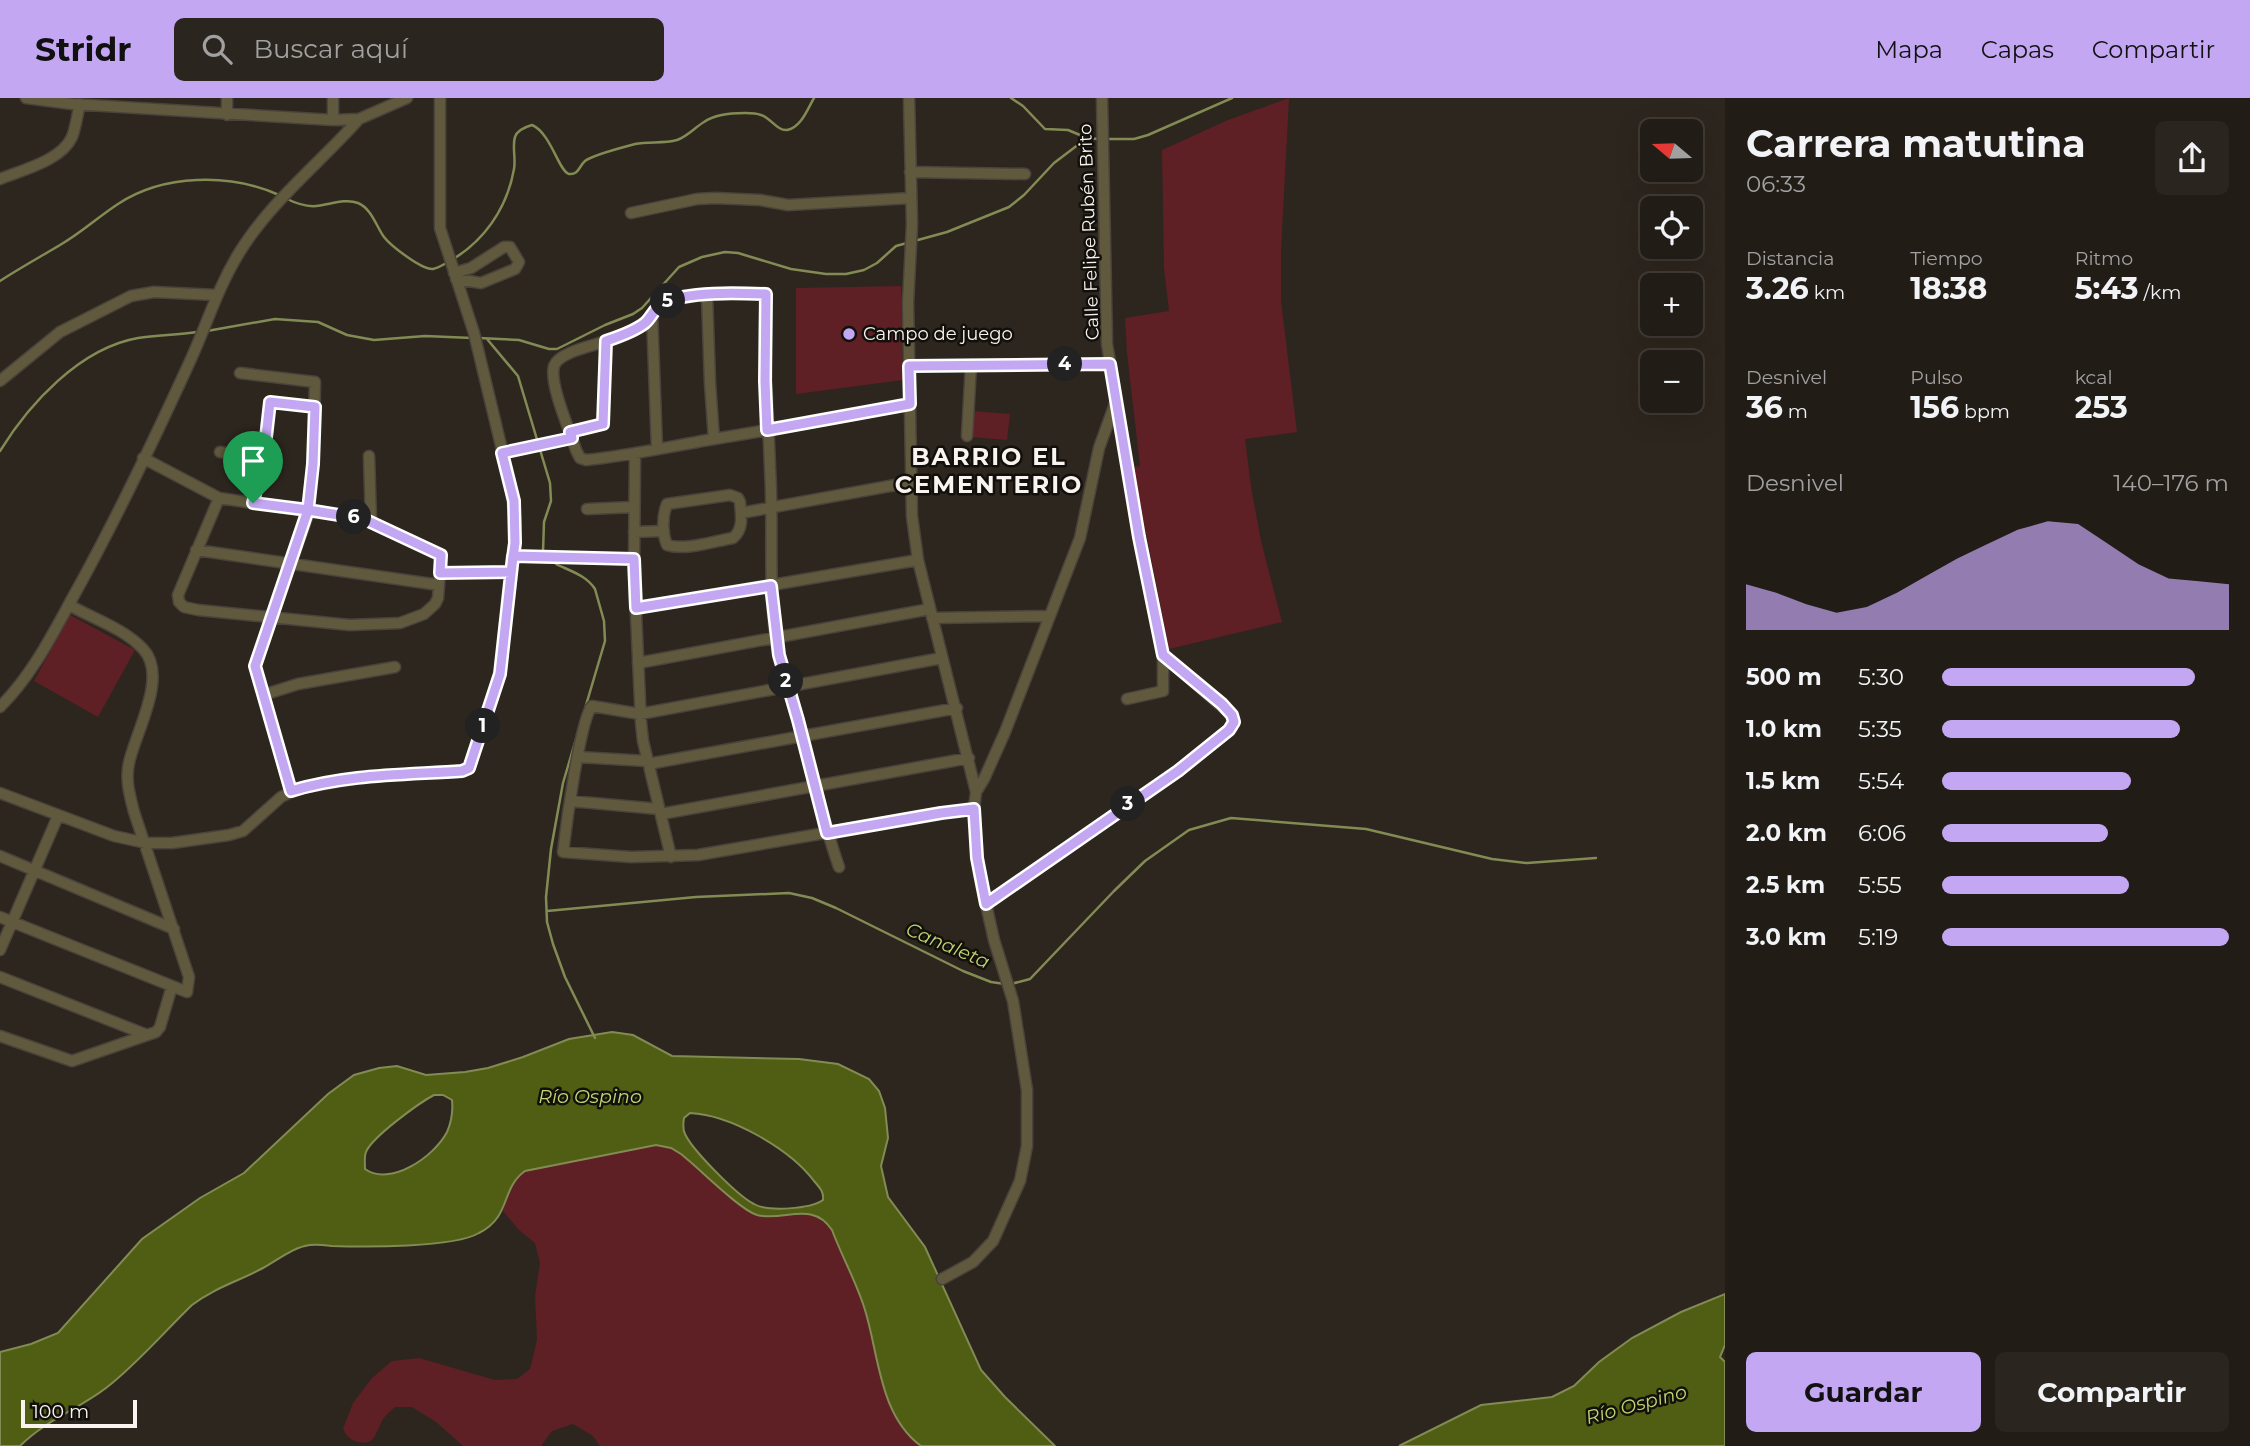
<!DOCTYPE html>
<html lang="es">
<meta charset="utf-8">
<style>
:root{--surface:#221c16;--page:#2a251f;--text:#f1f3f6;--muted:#a2a1a1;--line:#3f3a35;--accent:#c3a7f2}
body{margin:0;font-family:Montserrat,sans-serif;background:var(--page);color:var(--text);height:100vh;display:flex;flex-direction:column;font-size:26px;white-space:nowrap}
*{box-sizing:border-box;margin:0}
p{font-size:23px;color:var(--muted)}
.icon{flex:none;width:38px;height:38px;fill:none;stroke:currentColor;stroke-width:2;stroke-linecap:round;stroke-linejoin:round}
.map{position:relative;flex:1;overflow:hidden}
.details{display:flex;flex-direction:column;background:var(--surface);width:525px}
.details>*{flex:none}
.needle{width:46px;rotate:289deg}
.controls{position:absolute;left:1640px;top:21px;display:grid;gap:14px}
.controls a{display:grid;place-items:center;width:63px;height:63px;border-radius:10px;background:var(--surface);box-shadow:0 7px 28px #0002,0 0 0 2px var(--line);font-size:35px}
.scale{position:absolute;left:21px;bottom:18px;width:116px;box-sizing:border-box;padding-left:7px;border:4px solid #f9f4ef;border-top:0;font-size:19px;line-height:24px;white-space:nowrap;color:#f9f4ef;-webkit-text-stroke:5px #13100c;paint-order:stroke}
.pin{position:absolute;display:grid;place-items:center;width:60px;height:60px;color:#fff;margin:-72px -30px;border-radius:50% 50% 50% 0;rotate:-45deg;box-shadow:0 0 7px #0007}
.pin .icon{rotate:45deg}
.km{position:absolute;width:35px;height:35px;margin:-18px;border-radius:50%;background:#222;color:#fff;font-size:19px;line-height:35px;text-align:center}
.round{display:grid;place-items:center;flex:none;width:74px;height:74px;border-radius:10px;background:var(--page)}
.head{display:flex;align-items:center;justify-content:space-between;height:119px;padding:0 21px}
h1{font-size:38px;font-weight:700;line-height:52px}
.metrics{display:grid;grid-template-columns:repeat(3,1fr);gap:10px;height:119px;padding:7px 21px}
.metrics div{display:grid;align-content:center}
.metrics b{font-size:30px;font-weight:700}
.metrics small{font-size:19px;font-weight:400}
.metrics p{font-size:19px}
.chart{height:196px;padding:14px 21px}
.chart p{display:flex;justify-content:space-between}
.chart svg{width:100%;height:126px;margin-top:7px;fill:var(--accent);opacity:.7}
.action{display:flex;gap:14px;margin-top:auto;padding:14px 21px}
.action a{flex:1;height:80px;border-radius:10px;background:var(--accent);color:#111;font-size:28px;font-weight:700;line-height:80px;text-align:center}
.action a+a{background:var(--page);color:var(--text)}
ul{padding:0 21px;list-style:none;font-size:23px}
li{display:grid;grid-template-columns:112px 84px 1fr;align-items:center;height:52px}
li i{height:18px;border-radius:9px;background:var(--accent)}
header{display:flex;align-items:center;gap:42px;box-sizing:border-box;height:98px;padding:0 35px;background:var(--accent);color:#111}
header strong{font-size:33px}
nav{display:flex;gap:38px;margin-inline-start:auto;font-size:24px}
.search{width:490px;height:63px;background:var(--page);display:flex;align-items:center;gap:18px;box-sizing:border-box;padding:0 24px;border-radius:10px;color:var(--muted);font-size:26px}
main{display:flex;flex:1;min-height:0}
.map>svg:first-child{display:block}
</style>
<header>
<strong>Stridr</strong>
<div class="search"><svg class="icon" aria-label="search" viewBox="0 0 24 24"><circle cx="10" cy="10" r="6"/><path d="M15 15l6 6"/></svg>Buscar aquí</div>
<nav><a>Mapa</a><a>Capas</a><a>Compartir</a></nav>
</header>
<main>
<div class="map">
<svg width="1725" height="1348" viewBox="0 0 1725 1348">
<rect width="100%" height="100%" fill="#2d261e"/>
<!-- green -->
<path fill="#5e1f25" d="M1289,0L1281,152V203L1297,334L1245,341L1251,389L1261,443L1282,524L1169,551L1133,369L1140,368L1127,255L1125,220L1169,213L1164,170L1162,52L1228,22Z
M901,188L903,282L796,296V190Z
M973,313L1010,316L1007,342L971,339Z
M70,517L135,552L98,619L34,583Z
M656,1047L671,1050L681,1056C705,1074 735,1111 763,1118C768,1119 773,1117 779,1116C799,1114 820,1114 832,1132C842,1158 854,1183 864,1208C879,1247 887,1323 921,1348H600L593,1338L573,1326L552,1333L541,1348H463L436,1324L412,1309H395C391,1313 386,1317 383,1321C379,1328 377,1336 372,1342C361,1348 348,1343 343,1331L353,1305L372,1280L392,1263L419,1260L495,1282L517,1281L530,1271L537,1242L535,1198L540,1165L535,1145L519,1132L503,1113C508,1097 511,1083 525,1073Z"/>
<!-- water -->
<path fill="#505e13" stroke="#838b55" stroke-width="2" fill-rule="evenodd" d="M612,934L633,937L672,958L799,961L838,966L869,981L879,993L885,1010L888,1040L881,1068L888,1099L925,1149L981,1272L1005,1299L1055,1348H921C879,1317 879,1257 865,1212C857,1185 842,1159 832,1132C812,1102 784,1124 757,1117C740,1112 699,1070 681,1056L671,1050L656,1047L525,1073C500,1091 512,1118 479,1135C453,1150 364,1149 331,1148C324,1147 318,1146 310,1147C293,1149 278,1162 263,1170C239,1183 214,1190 192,1207C164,1234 137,1266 106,1290C77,1312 46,1322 20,1348H0V1254L31,1246L58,1235L142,1141L200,1100L244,1075L328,996L354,977L379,970L397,968L426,977L465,974L488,970L523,959L569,941ZM434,997H443L452,1002C453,1012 451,1025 447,1034C434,1059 390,1089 365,1071C365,1066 364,1059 366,1054C372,1039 419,1005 434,997ZM690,1015C731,1017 790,1051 814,1083C819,1089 824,1093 823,1102C810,1111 768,1114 754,1106C738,1098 693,1053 685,1036C683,1032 683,1026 684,1020Z
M1725,1196V1247L1720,1259L1725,1264V1348H1399L1481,1307L1552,1299L1574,1288L1599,1264L1632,1240L1681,1214Z"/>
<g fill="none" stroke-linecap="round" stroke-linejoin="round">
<!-- stream -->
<path stroke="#838b55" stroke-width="2.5" d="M1011,0L1023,8L1045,31L1068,32L1087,40L1098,41
M1105,41H1134L1148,37L1232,0
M285,100C295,105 305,109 316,108C329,107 345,100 358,105C372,111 376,128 384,139C391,148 422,172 433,171C438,170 443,167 448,164C483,145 507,111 514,71C516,61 512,48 515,39C517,32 525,29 532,27C551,35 559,74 569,76C579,77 579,68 585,63C592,57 624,49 635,46C649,43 663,46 677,42C688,38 694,30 704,24C715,16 731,15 745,15C749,15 756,15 761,17C771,20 777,33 787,32C801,30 808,10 814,0
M0,183C20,170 40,159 60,147C81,135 98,119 118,106C163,76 230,75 279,97
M207,233L275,221L318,224L347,237L374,242L425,238L472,240
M479,240L519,242L549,251H557L605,227L633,216L642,210L679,169L702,159L725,154L738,155L791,171L826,176H846L864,172L877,165L896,148L947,134L1009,109L1024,97L1054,65L1087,40
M487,241L518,278L550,385L551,403L544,424L543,454
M0,353C29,306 80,250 138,240C158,237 178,237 197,234
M556,466C570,473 586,477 595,491L604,523L605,543L563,685L551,751L546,799L547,824L553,846L565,879L595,940
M547,813L696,799L789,795L812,800L836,810L963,873L991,884L1005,886
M1011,886L1030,881L1114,793L1145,763L1189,732L1231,720L1366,731L1492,761L1527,765L1596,760"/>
<defs>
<path id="minor" d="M26,0L72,6L333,22L359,21L407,0
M227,0V17
M909,0L912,126L908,205L912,418L918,462L976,694
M1102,0L1107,246L1139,439L1163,557V593L1127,601
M333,22V0
M910,74L1025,76
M0,81C22,72 61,63 72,39C76,29 77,17 80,6
M631,115L697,101L715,100L760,102L788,107L911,100
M454,175L471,170L504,149H510L519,164L515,171L481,185L456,181
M707,197L710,285L714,341
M652,216L657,351
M909,268L1110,266
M240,275L315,284L313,366L307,419L255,568L291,693
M0,283L60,234L131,198L154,194L216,197
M571,334L603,326L606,243
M967,338L971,267
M220,354L263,361
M502,355L572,340
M635,355L634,472L641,625L643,643L671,759
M369,358L371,423
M143,360L219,400L364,421L441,458L438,500L435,506L424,516L400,525L350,527L198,512L184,509L179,504L178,497L219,400
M730,397L738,400L740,404C741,417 744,431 733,440C714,443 686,453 667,447C662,435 662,418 667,406Z
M253,405L264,357L270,304L315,309
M587,411L634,409
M741,415L912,384
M634,434L664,433
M196,452L439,487
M513,458L634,461
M440,475L511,474
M636,510L918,462
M932,520L1048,518
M942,560L640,616L592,608C580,622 566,729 563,754L631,759L698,757L941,715L974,711
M638,565L930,511
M263,597L298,586L395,569
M0,609C32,577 51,539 73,499C116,422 154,342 191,261C207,226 218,189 239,155C270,104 320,65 359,21
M578,659L647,663
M648,666L957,610
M0,695L114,738L146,745H172L229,737L243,733L281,699L300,690L369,678L462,673L469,670L500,576L515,445V421L510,385L474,235L440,130V0
M570,703L659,711
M661,716L969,660
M0,758L174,831
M839,769C822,721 812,671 798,621C792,599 783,578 778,555C767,494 774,432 770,370C768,312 763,254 766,196C734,195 700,195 669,203C657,207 654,216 646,224C637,232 622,237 612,241C598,247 559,253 554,268C549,286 570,333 576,352L580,360L586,362C627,358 668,349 708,342C776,331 843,319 910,306
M986,806L1178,673L1232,629L1234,624L1232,617L1163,557
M0,819L187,894L189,879L134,714C130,698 125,682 129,665C135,635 169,578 143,551C125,531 92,520 69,507
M0,852L58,718
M0,879L147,937
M0,938L72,963L156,934L160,929L172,888
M942,1181L973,1164L993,1143L1020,1083L1027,1048V992L1013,903L994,842L979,775L974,711L976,694L984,681L1005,634L1080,440L1099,350L1116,303"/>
</defs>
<!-- minor casing -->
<use href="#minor" stroke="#4a433b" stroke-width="13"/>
<!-- minor -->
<use href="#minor" stroke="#61593d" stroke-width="10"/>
</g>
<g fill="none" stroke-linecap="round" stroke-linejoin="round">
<defs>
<path id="route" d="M253,405L308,412L255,568L291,693C347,676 404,677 462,673L469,670L500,576L513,458L634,461L636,510L771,488L779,557L798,622L827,735L941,715L974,711L977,760L986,806L1178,673L1229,632L1234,624L1232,617L1222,606L1163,557L1139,439L1110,266L909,268L910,306L767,332L765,283L766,196C739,195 687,193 663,205C654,210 652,219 645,225C635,233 618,239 606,243L603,326L570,334L572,340L502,355L514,403L515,445L511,474L440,475L441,457L364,421L308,412L313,366L315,309L270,304L264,357L253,405"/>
</defs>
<!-- route casing -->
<use href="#route" stroke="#fff" stroke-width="14"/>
<!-- route -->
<use href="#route" stroke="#c3a7f2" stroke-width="9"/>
</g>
<!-- markers -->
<circle fill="#c3a7f2" stroke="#13100c" stroke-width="2.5" cx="849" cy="236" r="7"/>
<g text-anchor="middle" stroke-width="5" stroke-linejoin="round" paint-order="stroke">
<!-- street labels -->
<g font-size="18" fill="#f9f4ef" stroke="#13100c">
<text transform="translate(1089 134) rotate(-92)" y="6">Calle Felipe Rubén Brito</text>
</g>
<!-- poi labels -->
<g font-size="18" fill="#f9f4ef" stroke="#13100c" text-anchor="start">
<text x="863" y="242">Campo de juego</text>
</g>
<!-- water labels -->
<g font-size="19" font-style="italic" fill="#bfd672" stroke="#13100c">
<text transform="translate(948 847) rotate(23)" y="7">Canaleta</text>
<text x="590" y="1005">Río Ospino</text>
<text transform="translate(1636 1306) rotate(-15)" y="7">Río Ospino</text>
</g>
<!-- district labels -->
<g font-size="24" font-weight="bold" letter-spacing="2" fill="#f9f4ef" stroke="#13100c">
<text x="989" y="367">BARRIO EL<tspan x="989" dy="28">CEMENTERIO</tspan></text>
</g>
</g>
</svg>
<div class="controls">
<a><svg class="needle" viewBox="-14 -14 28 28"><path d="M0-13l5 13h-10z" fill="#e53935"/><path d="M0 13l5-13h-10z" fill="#a2a1a1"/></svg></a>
<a><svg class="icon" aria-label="locate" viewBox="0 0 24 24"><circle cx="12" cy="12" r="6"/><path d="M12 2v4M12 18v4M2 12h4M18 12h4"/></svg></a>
<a>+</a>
<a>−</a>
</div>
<div class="scale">100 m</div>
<div class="pin" style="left:253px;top:405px;background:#1e9e55"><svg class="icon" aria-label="arrive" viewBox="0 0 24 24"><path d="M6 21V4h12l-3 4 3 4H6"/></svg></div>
<b class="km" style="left:483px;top:628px">1</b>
<b class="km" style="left:786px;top:583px">2</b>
<b class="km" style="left:1128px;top:706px">3</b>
<b class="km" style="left:1065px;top:266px">4</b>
<b class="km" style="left:668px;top:203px">5</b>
<b class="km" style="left:354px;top:419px">6</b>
</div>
<section class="details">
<div class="head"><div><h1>Carrera matutina</h1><p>06:33</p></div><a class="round"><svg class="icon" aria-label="share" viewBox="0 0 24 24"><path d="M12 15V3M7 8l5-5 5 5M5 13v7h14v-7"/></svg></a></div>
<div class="metrics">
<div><p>Distancia</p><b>3.26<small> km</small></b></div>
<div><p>Tiempo</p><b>18:38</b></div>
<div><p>Ritmo</p><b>5:43<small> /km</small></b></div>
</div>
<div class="metrics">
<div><p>Desnivel</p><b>36<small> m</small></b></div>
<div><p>Pulso</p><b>156<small> bpm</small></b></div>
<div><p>kcal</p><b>253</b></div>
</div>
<div class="chart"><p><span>Desnivel</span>140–176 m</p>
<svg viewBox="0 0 160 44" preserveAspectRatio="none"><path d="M0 44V28L10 31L20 35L30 38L40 36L50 31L60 25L70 19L80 14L90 9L100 6L110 7L120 14L130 21L140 26L150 27L160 28V44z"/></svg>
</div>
<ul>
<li><b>500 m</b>5:30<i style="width:88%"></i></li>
<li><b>1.0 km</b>5:35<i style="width:83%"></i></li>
<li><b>1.5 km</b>5:54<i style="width:66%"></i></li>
<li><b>2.0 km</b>6:06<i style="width:58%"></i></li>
<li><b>2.5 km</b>5:55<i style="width:65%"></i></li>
<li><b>3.0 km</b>5:19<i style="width:100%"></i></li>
</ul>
<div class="action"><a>Guardar</a><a>Compartir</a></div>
</section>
</main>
